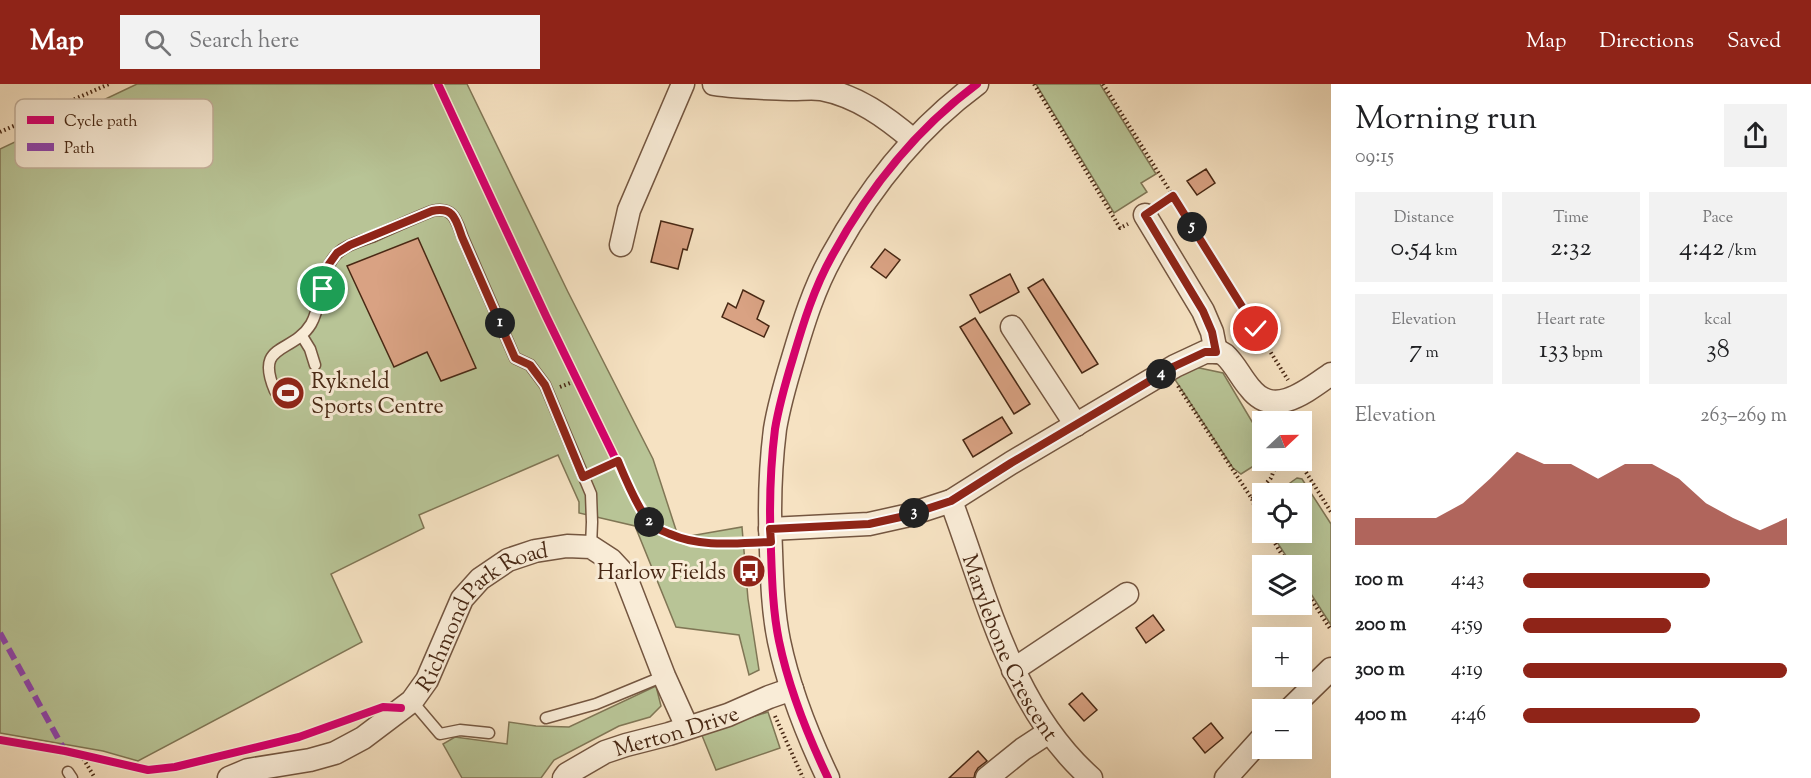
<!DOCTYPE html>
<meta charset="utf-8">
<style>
:root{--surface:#fff;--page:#f2f2f2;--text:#202124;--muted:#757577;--accent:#8f2418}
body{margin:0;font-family:"Sorts Mill Goudy",serif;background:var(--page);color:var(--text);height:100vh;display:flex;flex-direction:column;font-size:22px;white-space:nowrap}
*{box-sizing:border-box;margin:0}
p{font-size:20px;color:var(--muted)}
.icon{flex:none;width:33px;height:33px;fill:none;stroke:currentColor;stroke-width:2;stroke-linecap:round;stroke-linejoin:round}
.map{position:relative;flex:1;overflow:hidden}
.details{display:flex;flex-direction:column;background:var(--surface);width:480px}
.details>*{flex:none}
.needle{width:39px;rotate:68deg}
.fabs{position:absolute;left:1252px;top:327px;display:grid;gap:12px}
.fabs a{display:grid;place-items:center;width:60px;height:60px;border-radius:0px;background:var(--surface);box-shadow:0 6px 24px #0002;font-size:30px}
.pin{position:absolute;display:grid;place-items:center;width:51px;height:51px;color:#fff;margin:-26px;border:3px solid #fff;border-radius:50%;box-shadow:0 2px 6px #0007}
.km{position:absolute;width:30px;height:30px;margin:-15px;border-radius:50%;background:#222;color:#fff;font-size:16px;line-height:30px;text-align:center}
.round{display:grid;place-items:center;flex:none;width:63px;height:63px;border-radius:0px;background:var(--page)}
.headline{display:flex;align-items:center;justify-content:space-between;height:102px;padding:0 24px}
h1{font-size:33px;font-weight:600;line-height:45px}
.metrics{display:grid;grid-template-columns:repeat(3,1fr);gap:9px;height:102px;padding:6px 24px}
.metrics div{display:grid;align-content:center;border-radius:0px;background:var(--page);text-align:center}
.metrics b{font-size:26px;font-weight:600}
.metrics small{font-size:16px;font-weight:400}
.metrics p{font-size:16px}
.chart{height:168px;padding:12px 24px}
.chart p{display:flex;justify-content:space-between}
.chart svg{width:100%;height:108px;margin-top:6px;fill:var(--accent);opacity:.7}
ul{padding:0 24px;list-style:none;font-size:20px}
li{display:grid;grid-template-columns:96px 72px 1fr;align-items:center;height:45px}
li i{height:15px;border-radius:8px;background:var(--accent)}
header{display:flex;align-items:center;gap:36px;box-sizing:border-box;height:84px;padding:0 30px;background:var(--accent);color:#fff}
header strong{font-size:28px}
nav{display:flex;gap:33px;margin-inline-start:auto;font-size:21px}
.search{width:420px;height:54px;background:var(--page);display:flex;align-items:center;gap:15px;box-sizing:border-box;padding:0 21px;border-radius:0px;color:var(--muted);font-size:22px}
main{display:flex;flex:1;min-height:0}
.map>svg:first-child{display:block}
</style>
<header>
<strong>Map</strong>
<div class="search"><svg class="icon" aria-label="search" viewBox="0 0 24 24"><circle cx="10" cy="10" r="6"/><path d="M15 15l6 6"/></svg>Search here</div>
<nav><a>Map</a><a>Directions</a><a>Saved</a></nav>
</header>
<main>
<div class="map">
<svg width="1331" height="694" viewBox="0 0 1331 694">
<rect width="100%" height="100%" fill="#f6e2c2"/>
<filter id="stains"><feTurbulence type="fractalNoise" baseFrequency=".00333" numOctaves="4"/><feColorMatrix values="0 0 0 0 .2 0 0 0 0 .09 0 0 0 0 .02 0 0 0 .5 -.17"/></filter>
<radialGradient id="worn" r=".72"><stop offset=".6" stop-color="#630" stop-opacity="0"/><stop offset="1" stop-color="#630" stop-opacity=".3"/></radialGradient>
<!-- green -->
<path fill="#b8c496" stroke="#807655" stroke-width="1.5" d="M137,0H467L568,208L653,375L677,449L690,452L742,443L748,515L759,586L749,591L739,551L676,543L635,442L579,429V418L558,371L419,431L424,444L331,490L362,558L138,677L103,667L0,649V65Z
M1036,0H1100L1156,90L1141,99L1147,108L1114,129Z
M1190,282L1223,289L1263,356V376L1241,390L1233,384L1172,291Z
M1297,394L1302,395L1331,440V541L1302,496V482L1292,481L1271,449L1302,448V410L1276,409Z
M656,602L661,622L650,633L619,642L554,676L541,694H462L443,660L455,653L507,660L509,638L536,642L569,643Z
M768,628L780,664L716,686L701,649Z"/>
<!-- building -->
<path fill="#d9a283" stroke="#482814" stroke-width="1.5" d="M1206,85L1215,99L1197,111L1187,97Z
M661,137L693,145L687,166L683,165L678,185L651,178Z
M418,154L476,284L441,297L427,268L394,283L347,182Z
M885,165L900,176L886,194L871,183Z
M1010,190L1019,208L980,229L970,211Z
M1043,195L1098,280L1082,289L1028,204Z
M743,206L764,217L757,235L769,242L764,253L722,233L728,219L736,224Z
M975,234L1030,320L1014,330L960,243Z
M1002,333L1012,349L973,373L963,356Z
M1153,531L1164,546L1146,559L1136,544Z
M1082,609L1097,626L1084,637L1069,620Z
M1211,639L1223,654L1205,669L1193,654Z
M978,667L987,677L978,684L975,689L974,694H949Z"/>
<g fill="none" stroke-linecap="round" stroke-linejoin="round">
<defs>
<path id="service" d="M302,252L310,265L315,281
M275,307C254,258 292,271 311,240C323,220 320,183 339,168C348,160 361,157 372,153C392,144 412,135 432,127C454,122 456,136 463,154L515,274L530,281L545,301L591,410L592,438L591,463
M412,617L440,650L460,646L489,649
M546,634L596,620L664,592
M68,688L72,694"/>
<g id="minor">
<path d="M714,0C740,4 767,4 793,5C802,5 812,4 821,5C857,12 886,33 913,56"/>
<path d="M1145,131L1203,227L1212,248L1216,268"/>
<path d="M621,161L629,126L683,0"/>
<path d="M1012,243L1076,341"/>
<path id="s1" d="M951,417C987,513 1011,623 1091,694"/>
<path d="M770,445L869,440L905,432L951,417L1011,379L1175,282L1205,268H1220L1225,271C1235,280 1241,294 1250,304C1274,335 1308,306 1331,290"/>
<path d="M1013,586L1127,510"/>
<path d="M1289,626L1331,585"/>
<path id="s2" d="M229,694L248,686L310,676L335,669L363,654L412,617L427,596L462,515L480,495L508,476L535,467L567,462L591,463L611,476L625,491L664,592L687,643"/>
<path id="s3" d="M564,694L567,690L605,668L626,661L669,650L728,631L769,613L792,605"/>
<path d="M828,694C807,650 789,605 779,557C773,528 772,497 771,467C769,426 770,385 775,345C779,321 786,297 793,274C803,240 814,204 832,172C868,106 916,45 977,0"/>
<path d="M987,694L1023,665L1049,648"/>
<path d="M1226,694L1263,653"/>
</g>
</defs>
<!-- service casing -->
<use href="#service" stroke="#745640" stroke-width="13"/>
<!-- minor casing -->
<use href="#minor" stroke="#745640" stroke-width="25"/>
<!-- path -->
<path stroke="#482814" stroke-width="4" stroke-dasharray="1.5 3" stroke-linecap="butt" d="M1034,0L1120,144L1128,140
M1103,0L1173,112L1160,121
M0,48L109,0
M1173,112L1288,296
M1178,302L1252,415L1259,435L1263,441
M560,303L578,296
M1278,377L1298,381L1304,385L1331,428
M596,387L618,377
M1252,415L1271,394L1278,376
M1268,448L1289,482
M1302,501L1331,546
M775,632L803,694
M81,671L95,694"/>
<!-- service -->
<use href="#service" stroke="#f9ecd7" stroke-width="10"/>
<!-- minor -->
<use href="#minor" stroke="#f9ecd7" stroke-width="22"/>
<!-- quiet -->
<path stroke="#8e44ad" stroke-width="6" stroke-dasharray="12 6" stroke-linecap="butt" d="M0,549L65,667"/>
<defs>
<path id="cycleway" d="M438,0L546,232L631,407L650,438L663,447L692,458L707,459L771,457
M0,656L65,667L148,686L175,683L299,653L383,623L401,624
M828,694C807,650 789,605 779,557C773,528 772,497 771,467C769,426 770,385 775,345C779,321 786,297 793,274C803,240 814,204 832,172C868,106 916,45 977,0"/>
</defs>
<!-- cycleway casing -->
<use href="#cycleway" stroke="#f9ecd7" stroke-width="11"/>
<!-- cycleway -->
<use href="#cycleway" stroke="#d6006c" stroke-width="8"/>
</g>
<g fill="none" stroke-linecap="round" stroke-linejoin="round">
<defs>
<path id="route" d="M323,205L329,180L337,169L350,161L432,127C454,122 456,136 462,153L515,274L530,281L545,301L583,393L618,377C625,394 638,425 650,439C656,445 663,447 670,450C702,464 737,459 771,458L770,445L869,440L905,432L951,417L1011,379L1175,282L1205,268H1216L1212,248L1203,227L1145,131L1173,112L1256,245"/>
</defs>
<!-- route casing -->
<use href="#route" stroke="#fff" stroke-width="12"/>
<!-- route -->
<use href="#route" stroke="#8f2418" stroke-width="8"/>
</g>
<!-- icons -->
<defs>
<symbol id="stadium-disc" viewBox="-11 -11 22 22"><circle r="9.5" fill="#8f2418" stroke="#f9ecd7"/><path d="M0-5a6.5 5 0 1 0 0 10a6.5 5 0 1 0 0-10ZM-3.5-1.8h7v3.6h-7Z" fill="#fff"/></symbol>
<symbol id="bus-disc" viewBox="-11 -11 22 22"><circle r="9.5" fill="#8f2418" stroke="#f9ecd7"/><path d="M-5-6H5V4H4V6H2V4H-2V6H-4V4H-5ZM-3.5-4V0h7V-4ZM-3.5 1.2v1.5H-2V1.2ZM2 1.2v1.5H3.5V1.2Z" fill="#fff"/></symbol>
</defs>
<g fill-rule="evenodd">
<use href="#stadium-disc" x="269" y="290" width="38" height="38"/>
<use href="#bus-disc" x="730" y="468" width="38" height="38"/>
</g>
<g text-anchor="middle" stroke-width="6" stroke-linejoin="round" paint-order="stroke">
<!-- poi labels -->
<g font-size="22" fill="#482814" stroke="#f9ecd7" text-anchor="start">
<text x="311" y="304">Rykneld<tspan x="311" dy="25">Sports Centre</tspan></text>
<text x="726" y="495" text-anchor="end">Harlow Fields</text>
</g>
<!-- street labels -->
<g font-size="22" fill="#482814" stroke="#f9ecd7">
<text dy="8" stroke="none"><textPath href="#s2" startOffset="318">Richmond Park Road</textPath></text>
<text dy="8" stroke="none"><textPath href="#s1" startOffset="158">Marylebone Crescent</textPath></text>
<text dy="8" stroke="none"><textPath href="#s3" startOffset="123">Merton Drive</textPath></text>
</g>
</g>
<!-- legend -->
<rect x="15" y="15" width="198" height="69" rx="9" fill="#f9ecd7" stroke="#c4b19c" stroke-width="1.5"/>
<rect x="27" y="32" width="27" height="8" fill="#d6006c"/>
<rect x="27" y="59" width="27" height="8" fill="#8e44ad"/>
<g font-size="16" fill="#482814">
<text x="64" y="42">Cycle path</text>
<text x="64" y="69">Path</text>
</g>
<rect width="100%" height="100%" filter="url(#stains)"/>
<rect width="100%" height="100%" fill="url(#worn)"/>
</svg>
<div class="fabs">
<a><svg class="needle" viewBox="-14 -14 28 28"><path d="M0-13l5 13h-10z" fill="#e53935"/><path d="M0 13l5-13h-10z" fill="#757577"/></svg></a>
<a><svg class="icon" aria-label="locate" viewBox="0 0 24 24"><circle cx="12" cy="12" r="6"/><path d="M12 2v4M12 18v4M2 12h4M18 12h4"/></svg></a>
<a><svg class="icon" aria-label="layers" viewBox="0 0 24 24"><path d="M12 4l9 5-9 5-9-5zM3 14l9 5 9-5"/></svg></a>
<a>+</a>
<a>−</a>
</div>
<div class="pin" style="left:323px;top:205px;background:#1e9e55"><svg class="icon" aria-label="arrive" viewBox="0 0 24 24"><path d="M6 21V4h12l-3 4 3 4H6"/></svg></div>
<div class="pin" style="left:1256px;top:245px;background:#d93025"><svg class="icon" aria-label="check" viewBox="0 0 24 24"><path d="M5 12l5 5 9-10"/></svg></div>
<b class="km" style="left:500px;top:239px">1</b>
<b class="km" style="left:649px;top:438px">2</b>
<b class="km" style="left:914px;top:429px">3</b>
<b class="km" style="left:1161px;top:290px">4</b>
<b class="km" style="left:1192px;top:143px">5</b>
</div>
<section class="details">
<div class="headline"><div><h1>Morning run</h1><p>09:15</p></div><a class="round"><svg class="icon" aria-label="share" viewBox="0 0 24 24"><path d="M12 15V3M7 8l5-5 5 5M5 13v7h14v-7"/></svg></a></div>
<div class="metrics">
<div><p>Distance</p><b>0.54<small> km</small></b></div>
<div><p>Time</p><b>2:32</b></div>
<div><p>Pace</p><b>4:42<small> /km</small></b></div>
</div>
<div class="metrics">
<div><p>Elevation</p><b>7<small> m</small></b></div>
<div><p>Heart rate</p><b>133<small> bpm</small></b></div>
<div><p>kcal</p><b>38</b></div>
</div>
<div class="chart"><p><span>Elevation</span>263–269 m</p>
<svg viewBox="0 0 160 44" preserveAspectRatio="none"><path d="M0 44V33L10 33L20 33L30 33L40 27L50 17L60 6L70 11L80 11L90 17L100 11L110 11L120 17L130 27L140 33L150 38L160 33V44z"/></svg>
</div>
<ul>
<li><b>100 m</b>4:43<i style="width:71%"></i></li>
<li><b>200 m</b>4:59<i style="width:56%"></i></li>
<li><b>300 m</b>4:19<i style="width:100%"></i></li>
<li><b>400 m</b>4:46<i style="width:67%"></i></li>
</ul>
</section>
</main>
